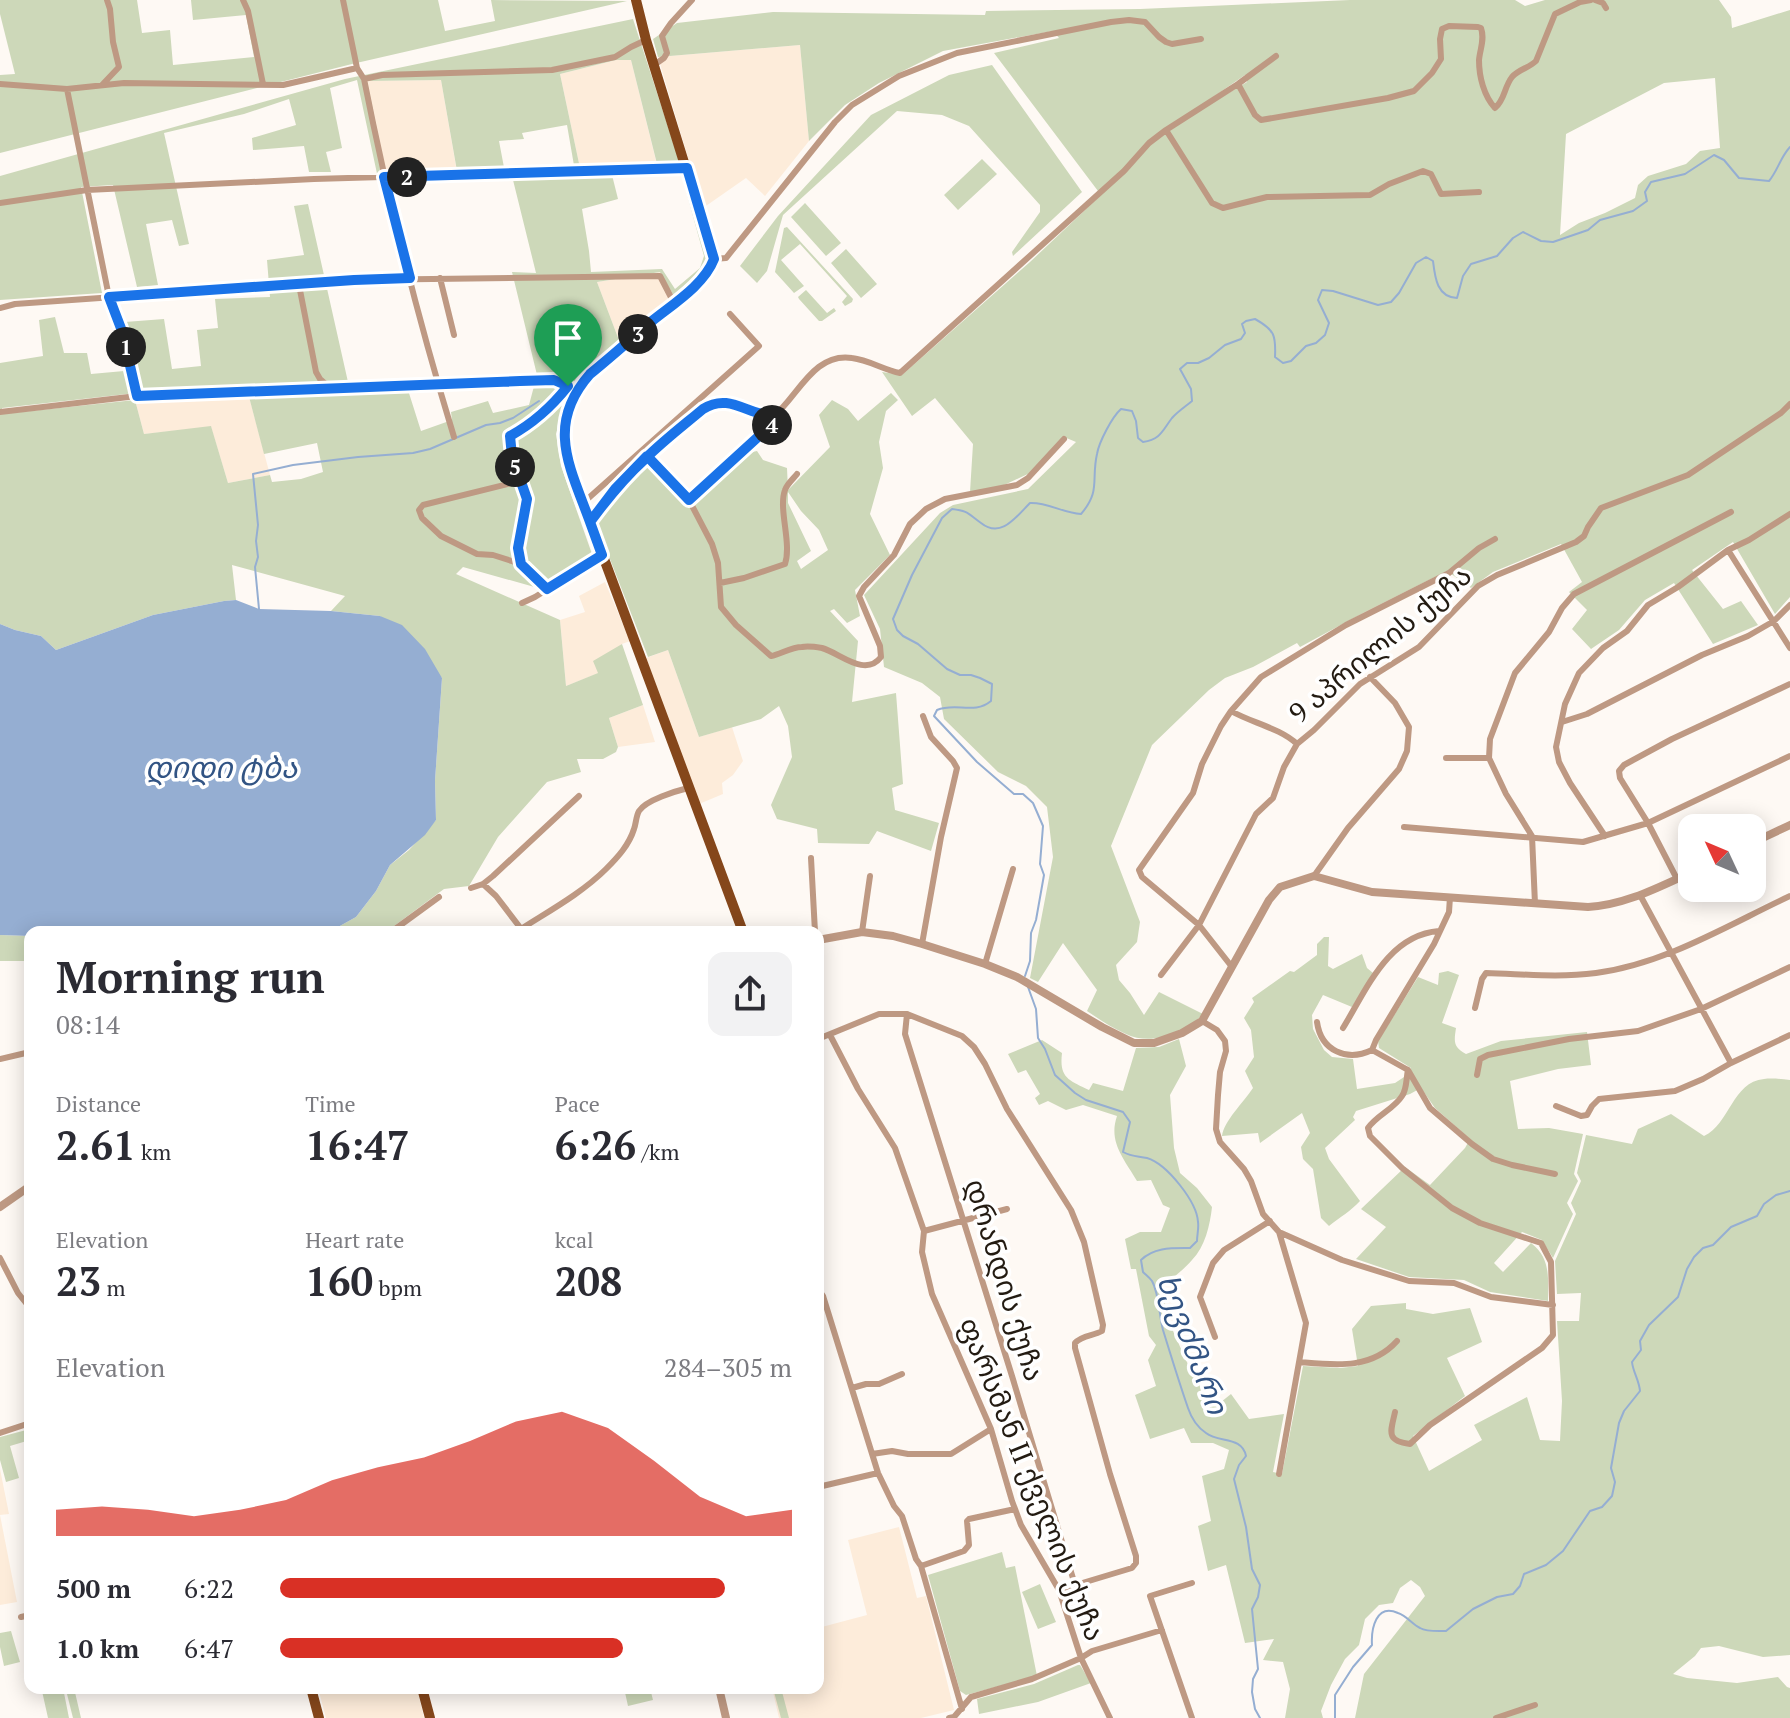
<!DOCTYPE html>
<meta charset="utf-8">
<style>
:root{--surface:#fff;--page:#f2f2f3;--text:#2b2b33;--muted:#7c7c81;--accent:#d93025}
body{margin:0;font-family:"PT Serif","Noto Sans Georgian",serif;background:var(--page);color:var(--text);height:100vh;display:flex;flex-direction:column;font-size:30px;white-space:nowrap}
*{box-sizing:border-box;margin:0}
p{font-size:26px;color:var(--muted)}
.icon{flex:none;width:44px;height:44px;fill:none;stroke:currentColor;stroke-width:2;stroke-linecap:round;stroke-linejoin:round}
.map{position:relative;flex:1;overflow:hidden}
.panel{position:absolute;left:24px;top:926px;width:800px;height:768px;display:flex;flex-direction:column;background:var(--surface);border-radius:16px;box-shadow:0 4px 20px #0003}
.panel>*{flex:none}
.needle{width:52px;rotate:314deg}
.controls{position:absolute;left:1678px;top:814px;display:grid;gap:16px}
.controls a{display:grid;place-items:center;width:88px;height:88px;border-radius:16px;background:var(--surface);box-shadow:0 4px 20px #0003;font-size:40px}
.pin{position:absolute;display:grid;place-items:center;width:68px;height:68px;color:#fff;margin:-82px -34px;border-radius:50% 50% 50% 0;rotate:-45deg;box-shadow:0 0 8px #0007}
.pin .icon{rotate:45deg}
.km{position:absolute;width:40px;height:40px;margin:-20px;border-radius:50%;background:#222;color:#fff;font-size:22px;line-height:40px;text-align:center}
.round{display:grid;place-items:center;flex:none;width:84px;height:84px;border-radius:16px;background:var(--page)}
.overview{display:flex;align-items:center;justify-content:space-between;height:136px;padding:0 32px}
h1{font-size:44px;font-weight:700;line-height:60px}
.stats{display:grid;grid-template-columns:repeat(3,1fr);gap:12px;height:136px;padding:8px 32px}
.stats div{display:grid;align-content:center}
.stats b{font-size:40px;font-weight:700}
.stats small{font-size:22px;font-weight:400}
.stats p{font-size:22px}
.chart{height:224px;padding:16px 32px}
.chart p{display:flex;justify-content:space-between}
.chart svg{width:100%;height:144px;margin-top:8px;fill:var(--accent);opacity:.7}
ul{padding:0 32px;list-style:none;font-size:26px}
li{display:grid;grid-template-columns:128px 96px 1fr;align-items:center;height:60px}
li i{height:20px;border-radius:10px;background:var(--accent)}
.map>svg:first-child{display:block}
</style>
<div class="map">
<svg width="1790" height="1718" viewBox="0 0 1790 1718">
<rect width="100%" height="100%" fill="#fef9f4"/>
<!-- built -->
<path fill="#fdecda" d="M800,45L809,141L765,196L746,178L703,208L658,57Z
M616,60H631L657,165L580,168L560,74Z
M441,80L457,172L386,174L367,81Z
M661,272L674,296L620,343L597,282Z
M248,393L270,475L228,483L211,427L144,434L135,400Z
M605,582L630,641L622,644L599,673L566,686L560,620L585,612L579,596Z
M668,650L699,737L732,727L743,761L733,775L722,783L723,794L699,804L646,658Z
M643,705L655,742L618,747L609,718Z
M0,1469L9,1514L0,1515L17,1602L0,1605Z
M899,1527L917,1598L926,1596L954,1710L921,1718H779L772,1688H818V1628L867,1615L848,1540Z
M318,1688H417L424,1718H326Z"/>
<!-- green -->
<path fill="#cdd8b9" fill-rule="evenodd" d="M0,0H137L142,33L170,30L173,65L254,57L246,15L193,20L191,0H438L445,31L495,21L491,0L627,1L352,64L0,153V75L15,74L0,14Z
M1350,0H1515L1525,6L1545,0H1719L1731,17L1732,28L1790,10V597L1775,614L1733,542L1692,570L1723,609L1741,601L1758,625L1713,644L1674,583L1645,600L1619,630L1591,649L1572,629L1587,610L1569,592L1582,582L1561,544L1493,572L1471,588L1447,571L1363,613L1300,647L1297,643L1253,667L1225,678L1209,690L1152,745L1111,846L1140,922L1137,942L1116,965L1119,980L1130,993L1144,1015L1159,992L1203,1014C1185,1034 1151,1046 1126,1034C1112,1028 1099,1019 1087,1011L1097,990L1063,943L1038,982L1030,978L1053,857L1047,807L1026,786L998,772L944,719L940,697L922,683L884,667L880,629L864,595L940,513L953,505L1028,489L1076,442L1064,437L1030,473L1002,486L970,492L973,444L935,398L912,416L882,372L902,375L1030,262L1101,195L994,53L1059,38L1053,31L943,51L879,83L845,105L809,141L800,45L658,57L653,39L677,23L773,12L985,15L986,11L1140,9ZM1245,75L1247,82L1207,106L1203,104ZM1715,78L1720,148L1700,151L1686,164L1648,176L1638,185L1635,198L1605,213L1579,223L1560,235L1566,134L1664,83Z
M633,19L711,259L706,268L674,296L660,272L597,282L620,343L579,378L566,398L556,434L561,466L592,554L538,588L463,567L456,574L560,620L566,686L598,673L593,661L622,644L643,705L609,718L618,747L616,752L603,759H577L581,772L547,782L498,837L469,886L444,889L386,932H329L356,917L376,891L390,865L409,850L436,820L435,781L442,678L380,616L331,611L345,596L232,565L236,600L224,601L153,615L56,650L41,636L15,630L0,624V363L43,356L39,320L55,317L64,353H87L91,374L135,370L125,322L164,319L172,369L201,366L197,330L218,328L215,299L270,297L267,260L304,255L294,206L308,204L348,382L396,381L399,390H408L421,431L452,420L451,412L488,401L493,413L529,405L537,375L512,272L536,273L513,180L576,177L567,125L522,133L524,139L499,141L506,178L379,183L357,80L330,88L342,148L326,152L331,172H309L304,146L253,150L252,138L296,125L289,99L244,114L164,133L189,244L179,246L172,220L146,224L158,285L137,287L113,185L81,187L102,293L0,300V176L345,79ZM616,60H631L657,164L580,168L560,74ZM441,80L457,171L386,174L367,81ZM681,173L704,256L700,268L675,289L662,269L591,272L589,251L582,209L618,199L612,175ZM389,384L390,389L248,393L264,454L317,443L323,472L301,479L272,482L270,475L228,483L211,426L144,434L135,400L2,414V408L127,394Z
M992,65L1082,192L1013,256L1012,252L1040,212V205L969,126L942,115L897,111L783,215L767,271L757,283L740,266L778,216L871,115L949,75Z
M982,159L997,174L958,210L944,195Z
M805,203L841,243L826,256L791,217Z
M787,227L853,299L852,302L845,306L842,302L847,296L800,244L781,260L804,286L794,293L775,272L784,228Z
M846,249L877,284L861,298L831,263Z
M806,290L827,313L834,308L836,311L822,321H819L799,299L798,297Z
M891,393L898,400L886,411L879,442L883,468L870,514L890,555L855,590L860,616L847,623L834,609L830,611L858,641L852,702L896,693L903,784L892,788L895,810L939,823L931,851L877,831L869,844L818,843L817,829L777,819L771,805L792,757L788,726L779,706L761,719L699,737L668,650L648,657L596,523L629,478L652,455L691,493L725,458L757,451L763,460L787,468L788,490L830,447L819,415L832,400L848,409L858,421ZM788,492L801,511L819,530L828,550L801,569L797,561L811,551L788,503Z
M0,935L30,936V961H0Z
M1324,937H1329L1328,966L1333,969L1362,954L1367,968L1373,973L1352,1007L1323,995L1312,1015L1313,1029L1324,1050L1332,1057L1353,1059L1357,1089L1395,1083L1404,1077L1411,1068L1379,1048L1378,1041L1418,977L1438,985L1439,973L1448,971L1459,975L1442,1023L1456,1028C1454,1042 1453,1047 1466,1054L1501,1041L1587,1032L1591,1065L1558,1069L1510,1081L1518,1129L1549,1128L1583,1134L1574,1174L1578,1181L1567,1203L1573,1214L1553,1258L1542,1240L1522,1232L1494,1263L1503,1272L1531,1243C1551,1258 1548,1278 1548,1301L1490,1292L1464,1280L1409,1277L1356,1259L1386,1227L1361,1209L1405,1167L1430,1185L1465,1148L1470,1139L1435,1108L1421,1088L1410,1094L1356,1111L1353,1117L1355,1120L1325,1148L1329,1159L1360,1201C1351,1211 1340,1217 1329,1226L1321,1218L1313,1169L1303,1159L1301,1147L1310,1133L1302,1113L1260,1143L1258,1133L1222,1136C1224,1121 1243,1103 1253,1088L1245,1071L1254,1057L1251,1030L1244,1018L1254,1002L1252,998L1290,971L1294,972L1317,955V944Z
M1179,1039L1186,1066L1170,1095L1174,1148L1180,1173L1197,1188L1212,1207C1210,1225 1205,1247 1192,1260C1182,1272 1169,1279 1161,1292L1173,1331L1190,1369L1198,1379L1203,1399L1221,1402L1231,1394L1249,1419L1284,1414L1273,1472L1282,1474L1303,1366L1340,1368L1358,1366L1352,1329L1371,1306L1406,1303V1309L1433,1314L1470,1308L1482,1342L1447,1358L1465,1396L1413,1436L1429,1471L1482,1440L1474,1425L1527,1397L1540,1440L1560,1441L1562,1401L1557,1321H1579L1581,1293L1557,1294L1555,1261L1576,1214L1571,1203L1581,1181L1577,1173L1586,1135L1632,1144L1638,1129L1671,1114L1704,1136C1730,1124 1732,1082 1764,1079C1772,1078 1781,1079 1790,1080V1655L1763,1657L1719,1646L1701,1648L1695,1656L1673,1674L1687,1678L1737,1683L1778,1677L1787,1687L1790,1688V1718H1355L1364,1674L1425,1596L1420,1587L1411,1580L1400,1588L1393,1603L1379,1605L1365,1619L1359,1645L1345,1659L1331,1685L1321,1711L1323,1718H1285L1290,1689L1283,1662L1263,1660L1274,1639L1245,1643L1226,1565L1208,1571L1198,1526L1211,1521L1202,1476L1224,1469L1229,1450L1213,1443H1191L1184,1428L1150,1439L1135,1395L1156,1386L1148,1360L1156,1345L1149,1336L1136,1269H1131L1125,1239L1140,1232H1161L1170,1208L1163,1205L1151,1180L1137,1181C1124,1159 1108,1142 1117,1116L1083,1105L1066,1110L1048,1101L1039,1105L1035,1098L1040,1094L1026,1070L1018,1073L1008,1054L1042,1040L1062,1053C1059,1078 1069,1080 1089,1090L1093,1083L1123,1091L1136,1048L1159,1047Z
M30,1429V1440L10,1446L19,1478L6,1482L0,1460V1437Z
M1002,1552L1006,1568L1015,1566L1037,1676L966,1695L960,1691L928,1575Z
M1040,1584L1056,1622L1038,1629L1022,1592Z
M11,1631L20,1662L4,1666L0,1647V1633Z
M1078,1665H1080L1091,1683L1038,1702L979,1714L977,1699L1034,1684Z
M49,1688H63L69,1718H48L42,1691Z
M67,1688H74L81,1718H73L66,1690Z
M624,1688H650L653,1700L628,1706Z
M773,1688H781L789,1718H781Z"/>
<!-- water -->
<path fill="#95aed2" d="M236,600L259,609L331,611L380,616L402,625L425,649L442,678L435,781L436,820L425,835L390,865L376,891L356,917L329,932H30V936L0,935V624L15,630L41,636L56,650L153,615L224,601Z"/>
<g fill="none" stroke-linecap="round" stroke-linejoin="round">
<!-- stream -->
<path stroke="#95aed2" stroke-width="2" d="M259,609L255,567L258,557L256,541L258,525L253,474L293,465L358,457L413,453L430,449L486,425L500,423L513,418L539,401
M1025,976L1030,961L1031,933L1036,920L1044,875L1040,864L1043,826L1033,803L1023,794H1014L977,762L934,716L937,710C956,702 974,715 991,701L992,684L980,678L971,675H960L947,669L918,644L903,636L897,630L893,619L912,575L942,518L952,509C969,511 968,514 981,523C1001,539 1016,517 1030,503C1047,502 1063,513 1081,514C1101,491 1091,480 1097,454C1099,442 1112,417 1121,409L1132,411L1136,421L1138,438L1143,442C1161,439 1162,431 1172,418C1177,412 1186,406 1192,401L1191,389L1180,369L1187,363H1198L1209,358L1225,345L1241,339L1245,333L1242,324L1246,321L1255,319C1275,330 1276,336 1275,357L1283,363L1291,361L1306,346L1316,343L1325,335L1329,323L1318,300L1322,290L1333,291L1378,305L1391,302L1399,293L1416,263L1426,257L1433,261C1435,278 1437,297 1457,298L1463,276L1471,264L1497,256L1513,238L1523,232L1541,241L1553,242L1588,230L1600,220L1633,211L1647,201L1645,192L1651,182L1685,174L1714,155L1724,160L1739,178L1769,181C1778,170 1780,158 1790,147
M1028,987L1036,1009L1038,1038L1045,1049L1055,1075L1075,1093L1086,1100L1123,1112L1130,1122L1123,1152C1132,1157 1138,1156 1147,1158C1167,1164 1197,1202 1198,1222C1199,1228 1197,1235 1197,1241L1190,1248C1172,1248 1154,1247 1141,1260L1143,1272C1146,1275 1149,1277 1152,1281C1159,1293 1159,1315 1163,1330C1171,1356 1179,1382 1188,1408C1191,1417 1197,1427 1206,1433C1219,1443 1242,1436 1246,1456L1239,1465L1234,1479L1246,1527L1252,1569L1260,1585L1258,1597L1252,1609L1258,1669L1253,1679L1252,1692L1255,1709L1260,1718
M1335,1718V1695L1353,1667L1372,1645C1371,1629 1376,1603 1398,1613C1407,1616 1412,1624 1420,1628C1427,1632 1438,1631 1446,1631L1473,1609L1497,1597L1513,1594L1520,1586L1524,1574L1546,1565L1563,1551L1590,1511L1602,1507L1612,1496L1615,1482L1611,1468L1619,1423L1624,1411L1640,1391C1639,1380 1633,1372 1632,1362L1641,1350L1640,1341L1649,1325L1678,1297L1687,1269L1694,1257L1703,1248L1713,1245L1731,1227L1757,1216L1764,1204L1776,1195L1790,1191"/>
<!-- minor -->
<path stroke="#be9983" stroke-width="6" d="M243,0L248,11L263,84
M343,0L357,68
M1595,0L1603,3L1606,8
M654,65L664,58L667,53L662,36L671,23L692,0
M0,84L67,89L124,83L283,85L357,68L364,79
M1238,84L1255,115L1261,120L1388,98L1414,91L1432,73L1441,59L1440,39L1442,29L1449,26L1478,27L1481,28C1485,39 1480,49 1479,60C1479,77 1484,96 1495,108C1505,100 1504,87 1512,77C1519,69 1529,68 1536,61L1555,14L1580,2L1591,0
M102,85L119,67L113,42L110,9L107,0
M67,89L109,297L122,331L137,396
M1166,130L1212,203L1223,208L1267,197L1370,195L1389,184L1423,171L1431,174L1441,194L1479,192
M0,203L87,190L314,179L687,168
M714,259L726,258L835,122L852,105L899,76L957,53L1111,22L1129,20L1145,22L1159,37L1166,42L1172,44L1201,39
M440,278L454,335
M299,285L316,372L320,379L329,387
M0,308L15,304L354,280L660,276L674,303
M0,412L137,396L329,387L554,380L577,389
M454,437C418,319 388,200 364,79L382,75L552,70L615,57L631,47L646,40
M647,456L689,500L712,544L718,563L721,607L736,625L771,656C781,654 791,647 802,647C807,646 816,647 822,648C840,653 865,678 881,657L880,646L859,596L864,587L894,555L910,524L926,509L945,499L1017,485L1028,478L1064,439
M520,481L423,505L419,510L422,518L441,536L477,554L493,555L521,564
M689,500L727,464L766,431L771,425L774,416
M583,503L759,346L730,314
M590,522L615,489L647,456L711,404L728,402L766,416H774C798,396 814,352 852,358C869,360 884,370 900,373L1124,171L1149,143L1166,130L1238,84L1276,56
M1728,550L1790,648
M720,583L744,578L785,564C792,543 778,509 785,490C787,484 794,478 797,474
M547,589L521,564L518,548L527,499L512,456L510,436C531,424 553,405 568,386
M522,603L535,597L602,555
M1231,711L1261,677L1346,625L1449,573L1479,548L1495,539
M1562,722L1587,714L1702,655L1748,636L1774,621L1790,605
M1446,758H1489
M1404,827L1583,842L1648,823L1790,756
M1605,836L1570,783L1559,762L1556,747L1565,704L1579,673L1603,648L1627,631L1648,605L1678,587L1728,550L1749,540L1790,514
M811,858L815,932
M1314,876L1348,828L1399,769L1407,751L1409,727L1395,703L1370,677
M1677,879L1648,823L1620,778L1619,771L1624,765L1672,739L1790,684
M483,884L496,896L522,930
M471,888L483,884L493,876L579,796
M1640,895L1731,1063L1790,1035
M1535,904L1532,836L1506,794L1489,758L1490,739L1515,673L1549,632L1562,608L1574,594L1731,512
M521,929C549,911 582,893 606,869C618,857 629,845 634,829C636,824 636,816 639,811C646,800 676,791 688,788
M391,932L439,897
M862,932L870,876
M922,944L941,837L957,768L953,761L931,737L923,716
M985,964L1013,869
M1232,967L1199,925L1142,877L1139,870L1193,793L1202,764L1221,726L1231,711C1252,723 1280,728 1297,744
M1161,975L1199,925L1256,814L1273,798L1284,767L1297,744L1314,730L1360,684L1419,647L1478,586L1497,575L1576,542L1584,536L1588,527L1601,508L1688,475L1781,413L1790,404
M1475,1008L1482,979L1486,973C1524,974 1558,978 1596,973C1665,964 1728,925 1790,896
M907,1014L905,1034L1012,1376L1075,1585
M1202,1021L1217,1030L1225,1041L1226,1051L1220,1072L1218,1095L1216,1129L1220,1142L1244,1169L1251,1181L1263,1214L1279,1232L1342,1260L1409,1281L1454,1283L1491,1297L1553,1305
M1317,1022C1321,1051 1347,1062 1372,1050
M1343,1028C1367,989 1388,935 1439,931
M830,1035L858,1089L895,1148L924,1231L922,1252L932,1294L991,1429L1012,1501L1021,1525L1059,1590L1081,1658L1110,1718
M818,1039L879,1014H907L962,1036L974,1047L985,1064L1007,1109L1071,1210L1084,1242L1103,1325L1102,1331C1093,1336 1082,1335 1075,1343V1348L1110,1474L1136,1556V1563L1132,1568L1059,1590
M0,1059L30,1052
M1408,1070L1430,1108L1472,1144L1493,1159L1512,1165L1555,1174
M1477,1075L1480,1059L1488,1055L1569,1039L1638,1031L1701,1009L1790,967
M1556,1106L1581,1116L1587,1115L1592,1106L1599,1099L1675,1091L1703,1079L1731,1063
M924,1231L1007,1209
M1279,1232L1306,1323L1279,1474
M0,1258L18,1293L30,1308
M818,1289L823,1296L878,1473L894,1506L902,1516L916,1559L921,1566L962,1709
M1215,1337L1200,1297L1213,1263L1224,1250L1270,1221
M1299,1362C1335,1365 1371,1370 1397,1341
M852,1388L866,1384H879L902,1374
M1395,1412C1391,1431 1385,1441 1410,1444L1430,1425L1542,1348L1553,1335L1551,1262L1541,1243L1480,1223L1452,1208L1402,1168L1370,1136L1368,1128C1377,1115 1394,1109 1402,1096C1407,1089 1406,1079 1408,1070L1372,1050L1376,1040L1434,944L1449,912L1450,897
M0,1433L30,1423
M872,1454L892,1451L908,1454H951L991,1429
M818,1487L878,1473
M921,1566L964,1551L969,1545L967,1521L969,1519L1015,1509
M21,1617L30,1615
M949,1718L954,1717L971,1697L1032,1679L1081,1658L1092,1651L1162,1630
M1192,1718L1150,1596L1192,1583
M1496,1718L1535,1705"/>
<!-- tertiary -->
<path stroke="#be9983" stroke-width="8" d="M1752,843L1790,825
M818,940L862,932L893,936L922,944L985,964L1017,977L1102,1027L1134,1043H1154L1182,1033L1202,1021L1269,900L1280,887L1314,876L1372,892L1588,907C1625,905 1659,887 1692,872
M0,1207L30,1186
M719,1688L726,1718"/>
<!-- primary -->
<path stroke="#85471b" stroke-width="10" d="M636,0L646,40L714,259L706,274L690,290L590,374C567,400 563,421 565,454L743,932
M311,1688L319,1718
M422,1688L430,1718"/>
</g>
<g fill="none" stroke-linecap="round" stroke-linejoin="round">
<defs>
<path id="route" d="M568,386L554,380L520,381L137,396L122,331L109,297L354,280L410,278L384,177L687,168L714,259C704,285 673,304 652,321C631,339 611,357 590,374C545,425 570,467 590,522L615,489L647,456L689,500L771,425L774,416C748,416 730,392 703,409C684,425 663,441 645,459C624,478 607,499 590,522L602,555L547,589L521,564L518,548L527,499L512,456L510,436C532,424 553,405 568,386"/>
</defs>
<!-- route casing -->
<use href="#route" stroke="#fff" stroke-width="16"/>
<!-- route -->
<use href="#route" stroke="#1a73e8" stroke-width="10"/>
</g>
<g text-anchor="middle" stroke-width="7" stroke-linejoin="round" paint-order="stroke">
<!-- street labels -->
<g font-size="28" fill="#231b12" stroke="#fff">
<text transform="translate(1380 644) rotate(-40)" y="10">9 აპრილის ქუჩა</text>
<text transform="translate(1005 1280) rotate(73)" y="10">დრანდის ქუჩა</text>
<text transform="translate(1032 1479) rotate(68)" y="10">ფარსმან II ქველის ქუჩა</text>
</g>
<!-- water labels -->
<g font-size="30" font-style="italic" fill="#325484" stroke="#fff">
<text x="221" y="778">დიდი ტბა</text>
<text transform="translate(1192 1344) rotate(69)" y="10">ხევძმარი</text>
</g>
</g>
</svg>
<div class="controls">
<a><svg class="needle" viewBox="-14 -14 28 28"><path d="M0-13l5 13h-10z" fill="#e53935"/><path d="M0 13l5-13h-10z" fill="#7c7c81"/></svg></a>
</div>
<div class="pin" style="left:568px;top:386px;background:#1e9e55"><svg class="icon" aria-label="arrive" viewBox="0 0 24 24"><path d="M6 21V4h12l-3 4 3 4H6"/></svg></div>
<b class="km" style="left:126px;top:347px">1</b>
<b class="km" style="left:407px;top:177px">2</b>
<b class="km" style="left:638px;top:334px">3</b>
<b class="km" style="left:772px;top:425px">4</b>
<b class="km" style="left:515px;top:467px">5</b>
<section class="panel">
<div class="overview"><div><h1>Morning run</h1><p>08:14</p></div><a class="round"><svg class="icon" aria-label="share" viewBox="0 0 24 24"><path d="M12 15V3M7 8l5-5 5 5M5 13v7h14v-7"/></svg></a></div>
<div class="stats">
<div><p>Distance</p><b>2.61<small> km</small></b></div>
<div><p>Time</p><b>16:47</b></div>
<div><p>Pace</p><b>6:26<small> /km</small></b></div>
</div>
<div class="stats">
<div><p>Elevation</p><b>23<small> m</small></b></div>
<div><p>Heart rate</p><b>160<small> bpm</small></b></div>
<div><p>kcal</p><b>208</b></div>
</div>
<div class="chart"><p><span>Elevation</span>284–305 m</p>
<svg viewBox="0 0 160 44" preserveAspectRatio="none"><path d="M0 44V36L10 35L20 36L30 38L40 36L50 33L60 27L70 23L80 20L90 15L100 9L110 6L120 11L130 21L140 32L150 38L160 36V44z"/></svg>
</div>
<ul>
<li><b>500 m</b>6:22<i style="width:87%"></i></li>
<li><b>1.0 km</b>6:47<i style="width:67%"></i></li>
</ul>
</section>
</div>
